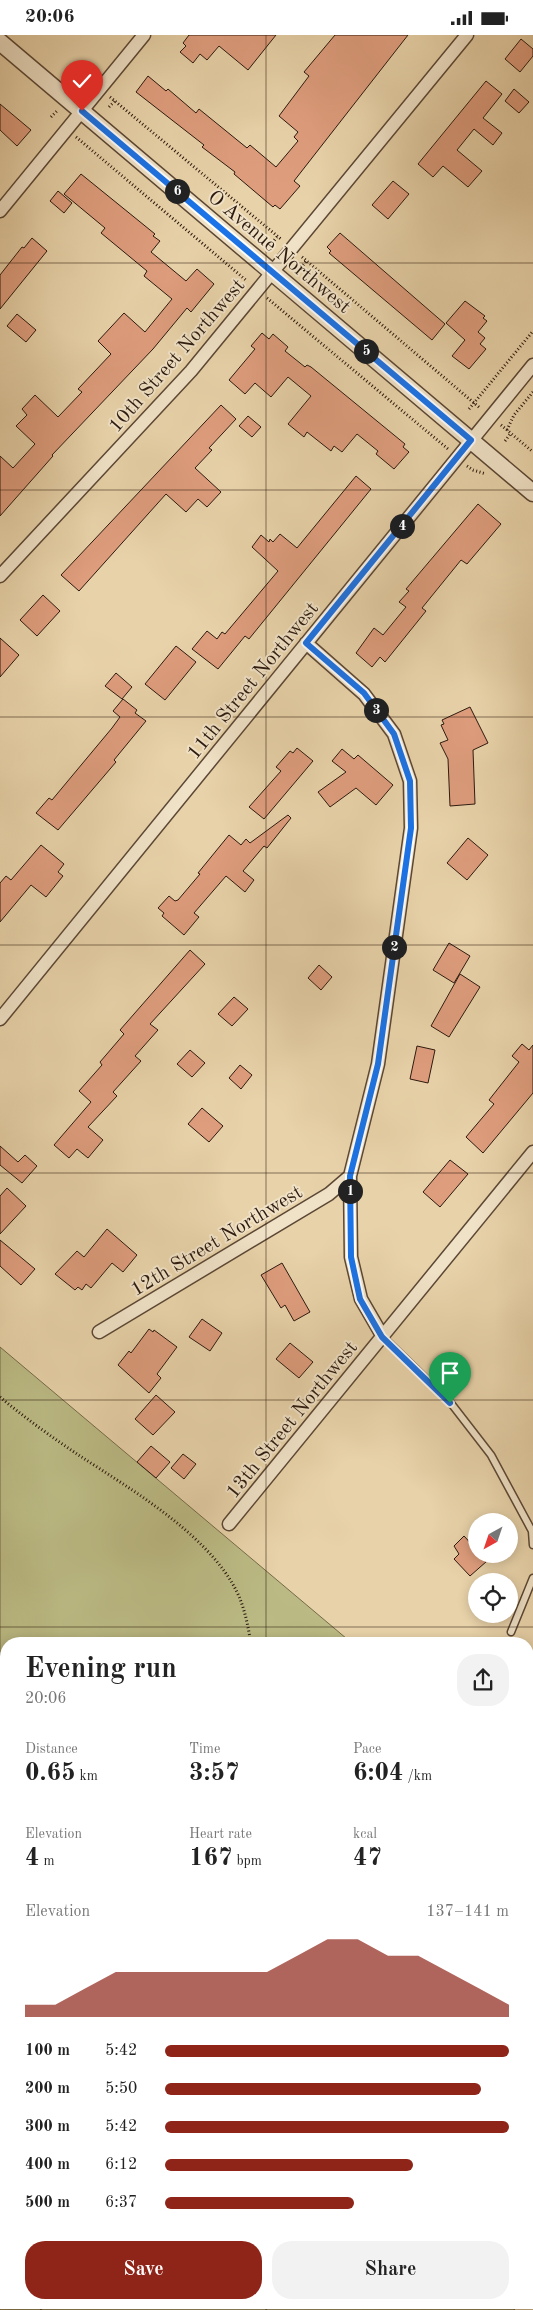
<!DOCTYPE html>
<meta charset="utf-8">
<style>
:root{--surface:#fff;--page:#f2f2f2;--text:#222;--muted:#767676;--accent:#8f2418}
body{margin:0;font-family:"Old Standard TT",serif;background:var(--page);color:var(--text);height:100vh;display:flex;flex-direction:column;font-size:19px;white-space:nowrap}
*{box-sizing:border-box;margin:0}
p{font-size:16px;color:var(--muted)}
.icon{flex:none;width:28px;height:28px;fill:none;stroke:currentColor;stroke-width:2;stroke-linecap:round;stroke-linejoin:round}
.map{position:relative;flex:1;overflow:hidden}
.sheet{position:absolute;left:0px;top:1602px;width:534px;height:672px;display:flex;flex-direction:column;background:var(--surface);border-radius:20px 20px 0 0;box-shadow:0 2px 12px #0003}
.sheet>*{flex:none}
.needle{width:32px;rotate:220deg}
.buttons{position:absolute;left:468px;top:1478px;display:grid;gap:10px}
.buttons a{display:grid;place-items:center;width:50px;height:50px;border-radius:50%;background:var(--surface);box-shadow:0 2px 12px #0003;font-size:25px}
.pin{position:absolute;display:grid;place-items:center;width:42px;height:42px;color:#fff;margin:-51px -21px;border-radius:50% 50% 50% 0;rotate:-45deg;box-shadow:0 0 5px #0007}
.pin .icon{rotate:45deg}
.km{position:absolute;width:25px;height:25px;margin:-12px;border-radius:50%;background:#222;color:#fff;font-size:14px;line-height:25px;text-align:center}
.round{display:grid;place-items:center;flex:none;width:52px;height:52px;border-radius:20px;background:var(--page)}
.headline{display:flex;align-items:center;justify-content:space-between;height:85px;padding:0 25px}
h1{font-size:28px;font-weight:700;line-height:38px}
.figures{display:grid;grid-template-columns:repeat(3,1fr);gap:8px;height:85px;padding:5px 25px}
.figures div{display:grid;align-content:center}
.figures b{font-size:25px;font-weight:700}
.figures small{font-size:14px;font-weight:400}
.figures p{font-size:14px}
.chart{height:140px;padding:10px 25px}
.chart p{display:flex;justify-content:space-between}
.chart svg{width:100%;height:90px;margin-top:5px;fill:var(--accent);opacity:.7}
.cta{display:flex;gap:10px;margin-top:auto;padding:10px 25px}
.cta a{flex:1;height:58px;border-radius:20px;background:var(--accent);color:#fff;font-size:20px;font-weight:700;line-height:58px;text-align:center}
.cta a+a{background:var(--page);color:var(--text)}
ul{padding:0 25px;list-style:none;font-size:16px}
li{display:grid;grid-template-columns:80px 60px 1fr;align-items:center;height:38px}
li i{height:12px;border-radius:6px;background:var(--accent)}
.status{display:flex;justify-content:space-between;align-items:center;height:35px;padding:0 25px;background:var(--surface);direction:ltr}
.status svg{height:14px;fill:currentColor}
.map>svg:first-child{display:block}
</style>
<div class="status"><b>20:06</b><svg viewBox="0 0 49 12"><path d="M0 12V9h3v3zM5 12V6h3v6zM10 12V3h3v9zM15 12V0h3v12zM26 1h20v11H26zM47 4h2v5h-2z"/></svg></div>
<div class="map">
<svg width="533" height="2275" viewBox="0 0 533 2275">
<rect width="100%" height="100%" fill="#e8d2a9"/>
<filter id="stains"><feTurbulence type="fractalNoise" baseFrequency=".004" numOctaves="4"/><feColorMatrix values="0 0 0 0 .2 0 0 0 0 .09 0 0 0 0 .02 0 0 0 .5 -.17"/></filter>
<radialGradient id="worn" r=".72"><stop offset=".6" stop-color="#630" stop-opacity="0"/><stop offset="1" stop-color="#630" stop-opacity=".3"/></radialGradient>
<!-- green -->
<path fill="#bbba84" stroke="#746a49" d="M0,1312L353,1609H6V2269H507L515,2275H0Z
M528,1756L533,1760V1901L528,1908Z"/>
<!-- building -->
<path fill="#de9d7d" stroke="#2c190e" d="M189,0H276L248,35L219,11L207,25L200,19L193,28L180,17L186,11L183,8Z
M335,0H408L294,146L300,151L280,174L275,170L273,172L234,139L235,137L202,112L204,110L136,57L148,41L166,56L168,54L196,78L199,74L247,113L250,110L276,132L298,106L294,102L298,97L279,81L309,41L304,37Z
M521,4L533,14V21L520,37L505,24Z
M486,46L502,59L483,83L502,98L493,110L474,94L457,115L482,136L468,152L443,131L433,142L418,129Z
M514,54L529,67L519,78L505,66Z
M0,69L31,95L17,111L0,95Z
M81,139L155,199L153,201L160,206L151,217L186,246L197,234L214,249L191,277L187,273L153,314L52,420L53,421L0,481V421L13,433L35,409L16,391L27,380L22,374L35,360L58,382L82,357L78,354L111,319L98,306L124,278L145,297L172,264L144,241L147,236L101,198L105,193L64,159Z
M393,146L409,159L388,184L372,170Z
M58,156L72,168L64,178L50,166Z
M340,198L445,289L432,305L329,218L331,216L327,212Z
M32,203L47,216L0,274V240L22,212L24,213Z
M465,266L485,281L483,283L487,286L478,297L485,303L480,309L486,314L469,334L452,321L465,305L446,288Z
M17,279L36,295L26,307L7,291Z
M262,298L269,304L273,299L288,312L285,316L305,332L307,330L311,332L405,409L403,412L409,417L394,434L376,419L378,416L357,399L342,417L334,411L331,416L307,397L304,402L288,389L311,361L288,342L271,362L255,348L245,359L229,345L255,314L251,311Z
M221,370L236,384L209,413L212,415L195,433L221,457L207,472L198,464L186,477L166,459L79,556L61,540Z
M248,381L261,392L252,402L239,391Z
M356,441L371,454L249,604L245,601L218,634L192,614L207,596L217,604L222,597L225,599L278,536L252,512L261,500L269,507L270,504L273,507L280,499L297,513Z
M478,469L501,489L467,529L461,525L422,573L426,576L385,627L380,622L372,632L356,618L374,593L383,600L406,572L399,567L409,556L406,554Z
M43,560L60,576L37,601L20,585Z
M0,603L19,620L0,642Z
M176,611L196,627L165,665L145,649Z
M116,638L132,652L122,664L105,651Z
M123,664L137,675L135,678L146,686L114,725L116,727L58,795L36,778L49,763L52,765L112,693L120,682L113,676Z
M470,672L488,708L473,715L475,769L450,771L448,724L440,708L448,705L441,690L444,689L442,685Z
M297,713L313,726L264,784L249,772L281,736L276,732L290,716L293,718Z
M342,714L354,724L358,720L393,750L376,770L356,753L330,772L318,757L346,737L332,726Z
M288,780L291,783L267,813L264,811L243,836L254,845L245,857L226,841L194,878L199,882L184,900L162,881L164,878L158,873L169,861L175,866L178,865L200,839L198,838L229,800L241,810L246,804L250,808Z
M468,803L488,820L467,845L447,828Z
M41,810L64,829L58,837L63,841L46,862L31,850L0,887V848L6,841L11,845Z
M449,908L470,921L454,948L433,935Z
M190,915L205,929L150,989L158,995L135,1021L141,1026L113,1057L117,1061L88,1092L103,1105L88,1123L77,1114L69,1123L54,1110L91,1067L79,1056L102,1030L100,1027L124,999L120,995Z
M319,930L332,942L321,955L308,943Z
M460,939L480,952L449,1002L431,991Z
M234,962L248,974L232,991L218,979Z
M522,1009L529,1015L533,1010V1058L483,1118L466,1102L494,1069L489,1065L519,1027L512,1021Z
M417,1011L435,1015L428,1048L410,1044Z
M190,1015L205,1028L192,1042L177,1029Z
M240,1030L252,1040L241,1054L229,1043Z
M202,1073L223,1091L209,1107L188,1089Z
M0,1111L18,1127L25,1120L37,1131L22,1148L0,1130Z
M450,1125L468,1139L440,1172L423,1157Z
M7,1153L26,1171L0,1199V1161Z
M107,1194L137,1220L123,1237L112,1228L91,1253L86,1249L82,1255L78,1252L75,1255L55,1239L77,1216L84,1222Z
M0,1205L35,1234L21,1250L0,1231Z
M282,1228L310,1277L294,1286L285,1270L281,1273L261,1240Z
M202,1284L222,1298L210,1316L189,1302Z
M149,1294L153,1297L154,1295L177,1312L157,1339L161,1343L149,1358L118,1330L129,1316L131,1318Z
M290,1308L313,1327L299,1343L276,1324Z
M156,1360L175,1377L153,1400L135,1384Z
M151,1411L170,1427L156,1443L137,1427Z
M183,1419L196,1429L184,1444L171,1433Z
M464,1501L476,1514V1519H480L487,1526L470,1541L454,1524L459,1519L454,1511Z"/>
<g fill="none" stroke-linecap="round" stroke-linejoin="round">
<defs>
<path id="service" d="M383,1302L450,1367L491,1420L532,1496L533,1510
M511,1597L533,1543"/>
<path id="minor" d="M0,176L144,0
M0,541L191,336L467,0
M306,608L364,659L394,699L410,746L411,793L378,1029L350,1141L351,1222L361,1264L383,1302
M0,984L533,330
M99,1297L329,1159L350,1141
M229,1489L533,1117
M528,2099L533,2086
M528,2136L533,2152"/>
<path id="tertiary" d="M0,7L533,458"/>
</defs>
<!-- service casing -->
<use href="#service" stroke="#5b4735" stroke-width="9"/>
<!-- minor casing -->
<use href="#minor" stroke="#5b4735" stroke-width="15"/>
<!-- tertiary casing -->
<use href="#tertiary" stroke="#5b4735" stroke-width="19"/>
<!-- path -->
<path stroke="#2c190e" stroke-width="3" stroke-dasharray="1 2.5" stroke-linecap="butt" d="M81,47L85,41
M110,62L282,205
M109,72L115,66
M51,82L57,76
M76,102L247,246
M272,208L277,202
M302,222L480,373
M301,233L306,226
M267,263L448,414
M469,374L533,296
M501,390L533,417
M507,395L514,380L533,357
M505,406L511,398
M467,431L473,435L486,439
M0,1362C25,1383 53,1403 80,1421C132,1455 209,1500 237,1557C245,1574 248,1591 251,1609
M0,1926L6,1932
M0,2000L6,1989
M528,2061L533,2054
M0,2159L6,2168
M528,2179L533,2185
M0,2220L6,2229
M36,2269L41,2275
M63,2269L64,2275
M262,2269L266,2275"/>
<!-- service -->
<use href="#service" stroke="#f0e2c7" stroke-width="6"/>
<!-- minor -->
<use href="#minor" stroke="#f0e2c7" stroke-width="12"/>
<!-- tertiary -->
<use href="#tertiary" stroke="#f0e2c7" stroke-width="16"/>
</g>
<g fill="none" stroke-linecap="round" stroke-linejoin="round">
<defs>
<path id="route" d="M82,76L471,405L306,608L364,658L394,699L410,746L411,793L378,1029L350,1141L351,1222L360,1264L382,1302L450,1368"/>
</defs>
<!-- route casing -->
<use href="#route" stroke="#fff" stroke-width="10"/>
<!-- route -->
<use href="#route" stroke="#1a73e8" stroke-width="6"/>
</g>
<!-- grid -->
<path fill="none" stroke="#2c190e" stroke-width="1" stroke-opacity="0.55" d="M266,0V1609M0,228H533M0,455H533M0,682H533M0,910H533M0,1138H533M0,1365H533M0,1592H533M0,1820H6M528,1820H533M0,2048H6M528,2048H533M266,2269V2275"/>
<g text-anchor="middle" stroke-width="4" stroke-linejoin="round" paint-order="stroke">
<!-- street labels -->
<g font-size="20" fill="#2c190e" stroke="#f0e2c7">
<text transform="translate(280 216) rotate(40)" y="7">O Avenue Northwest</text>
<text transform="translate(176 320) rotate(-49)" y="7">10th Street Northwest</text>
<text transform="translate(252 645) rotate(-51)" y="7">11th Street Northwest</text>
<text transform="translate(216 1205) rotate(-31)" y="7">12th Street Northwest</text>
<text transform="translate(291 1384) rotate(-51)" y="7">13th Street Northwest</text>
</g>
</g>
<rect width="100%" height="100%" filter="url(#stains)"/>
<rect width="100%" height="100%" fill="url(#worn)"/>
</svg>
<div class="buttons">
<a><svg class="needle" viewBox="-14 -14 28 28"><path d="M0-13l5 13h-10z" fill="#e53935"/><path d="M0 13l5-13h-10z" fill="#767676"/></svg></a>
<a><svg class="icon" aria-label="locate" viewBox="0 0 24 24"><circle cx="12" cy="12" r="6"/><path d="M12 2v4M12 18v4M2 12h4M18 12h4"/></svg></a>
</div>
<div class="pin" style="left:450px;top:1368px;background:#1e9e55"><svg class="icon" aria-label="arrive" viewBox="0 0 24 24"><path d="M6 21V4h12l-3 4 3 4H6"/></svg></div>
<div class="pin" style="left:82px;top:76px;background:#d93025"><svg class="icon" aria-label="check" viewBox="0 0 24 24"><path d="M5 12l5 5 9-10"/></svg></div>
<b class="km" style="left:350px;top:1156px">1</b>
<b class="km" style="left:394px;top:912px">2</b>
<b class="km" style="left:376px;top:675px">3</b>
<b class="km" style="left:402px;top:491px">4</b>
<b class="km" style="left:366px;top:316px">5</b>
<b class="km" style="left:177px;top:156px">6</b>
<section class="sheet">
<div class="headline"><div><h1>Evening run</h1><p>20:06</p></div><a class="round"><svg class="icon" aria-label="share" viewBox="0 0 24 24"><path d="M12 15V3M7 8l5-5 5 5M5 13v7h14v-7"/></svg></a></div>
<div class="figures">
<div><p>Distance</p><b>0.65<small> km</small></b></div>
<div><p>Time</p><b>3:57</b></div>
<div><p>Pace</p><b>6:04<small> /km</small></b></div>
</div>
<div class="figures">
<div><p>Elevation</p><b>4<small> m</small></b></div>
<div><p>Heart rate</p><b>167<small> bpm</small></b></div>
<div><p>kcal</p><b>47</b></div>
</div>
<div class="chart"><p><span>Elevation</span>137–141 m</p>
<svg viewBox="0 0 160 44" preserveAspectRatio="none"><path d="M0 44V38L10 38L20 30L30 22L40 22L50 22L60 22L70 22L80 22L90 14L100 6L110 6L120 14L130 14L140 22L150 30L160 38V44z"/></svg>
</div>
<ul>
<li><b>100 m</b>5:42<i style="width:100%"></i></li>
<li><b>200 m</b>5:50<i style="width:92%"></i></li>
<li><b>300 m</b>5:42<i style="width:100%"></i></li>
<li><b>400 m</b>6:12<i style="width:72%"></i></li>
<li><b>500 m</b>6:37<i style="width:55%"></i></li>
</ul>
<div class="cta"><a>Save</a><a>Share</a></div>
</section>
</div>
